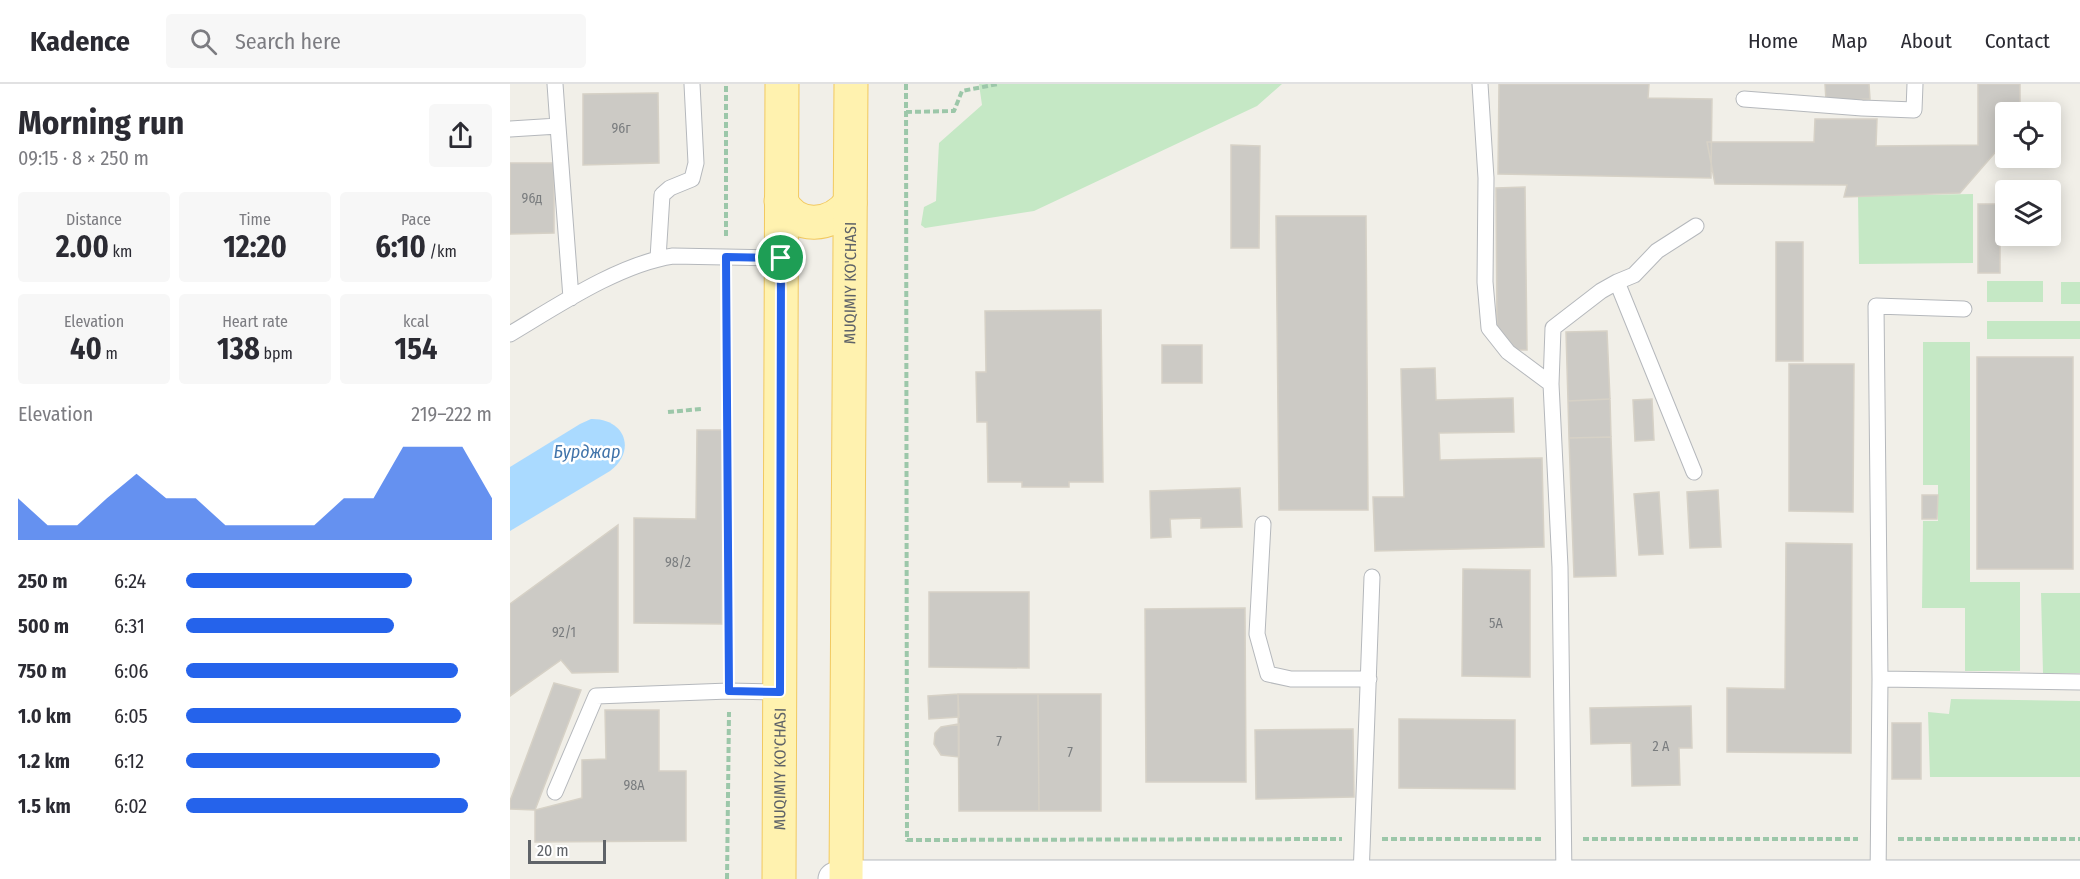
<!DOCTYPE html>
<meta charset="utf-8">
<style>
:root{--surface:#fff;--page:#f7f7f7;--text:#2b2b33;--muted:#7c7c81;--line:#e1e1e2;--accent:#2563eb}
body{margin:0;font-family:"Fira Sans Condensed",sans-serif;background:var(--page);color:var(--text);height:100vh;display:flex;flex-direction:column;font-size:22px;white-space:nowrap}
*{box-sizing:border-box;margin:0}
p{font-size:20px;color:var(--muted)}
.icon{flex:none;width:33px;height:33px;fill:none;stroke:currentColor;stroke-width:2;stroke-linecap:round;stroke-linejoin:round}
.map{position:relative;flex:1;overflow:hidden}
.sheet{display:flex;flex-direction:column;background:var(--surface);width:510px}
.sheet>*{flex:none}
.controls{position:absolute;left:1485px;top:18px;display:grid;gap:12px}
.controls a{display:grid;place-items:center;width:66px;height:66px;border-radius:6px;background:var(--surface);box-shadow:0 3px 15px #0003;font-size:30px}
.scale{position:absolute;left:18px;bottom:15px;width:78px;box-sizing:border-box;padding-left:6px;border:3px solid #5f6368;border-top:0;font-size:16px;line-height:21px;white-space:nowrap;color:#5f6368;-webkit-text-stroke:4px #fff;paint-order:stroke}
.pin{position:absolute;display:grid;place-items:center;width:51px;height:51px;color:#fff;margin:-26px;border:3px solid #fff;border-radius:50%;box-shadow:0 2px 6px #0007}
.round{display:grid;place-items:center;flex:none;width:63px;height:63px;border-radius:6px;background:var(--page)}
.headline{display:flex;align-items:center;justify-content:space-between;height:102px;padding:0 18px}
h1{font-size:33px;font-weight:700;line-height:45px}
.stats{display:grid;grid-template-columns:repeat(3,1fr);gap:9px;height:102px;padding:6px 18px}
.stats div{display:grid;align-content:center;border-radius:6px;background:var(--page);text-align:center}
.stats b{font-size:30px;font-weight:700}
.stats small{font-size:16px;font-weight:400}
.stats p{font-size:16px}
.chart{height:168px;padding:12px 18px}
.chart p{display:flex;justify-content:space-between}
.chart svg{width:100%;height:108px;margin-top:6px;fill:var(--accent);opacity:.7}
ul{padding:0 18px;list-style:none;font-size:20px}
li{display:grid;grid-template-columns:96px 72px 1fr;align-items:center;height:45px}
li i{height:15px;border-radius:8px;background:var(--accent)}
header{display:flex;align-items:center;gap:36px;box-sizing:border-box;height:84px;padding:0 30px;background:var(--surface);border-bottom:2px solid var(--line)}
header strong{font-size:28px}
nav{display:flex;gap:33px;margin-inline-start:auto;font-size:21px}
.search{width:420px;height:54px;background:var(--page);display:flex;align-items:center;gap:15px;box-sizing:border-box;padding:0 21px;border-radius:6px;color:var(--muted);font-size:22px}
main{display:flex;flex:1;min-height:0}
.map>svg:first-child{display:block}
</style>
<header>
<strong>Kadence</strong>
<div class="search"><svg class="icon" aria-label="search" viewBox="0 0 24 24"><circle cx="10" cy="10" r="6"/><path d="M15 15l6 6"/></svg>Search here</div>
<nav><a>Home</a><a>Map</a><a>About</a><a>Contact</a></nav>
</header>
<main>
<section class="sheet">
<div class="headline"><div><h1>Morning run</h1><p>09:15 · 8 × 250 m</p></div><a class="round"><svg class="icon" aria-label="share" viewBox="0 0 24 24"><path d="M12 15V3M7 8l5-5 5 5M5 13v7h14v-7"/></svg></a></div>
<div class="stats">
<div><p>Distance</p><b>2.00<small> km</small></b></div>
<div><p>Time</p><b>12:20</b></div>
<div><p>Pace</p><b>6:10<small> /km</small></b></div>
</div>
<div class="stats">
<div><p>Elevation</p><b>40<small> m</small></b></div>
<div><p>Heart rate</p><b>138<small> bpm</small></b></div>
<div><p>kcal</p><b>154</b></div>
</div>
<div class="chart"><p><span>Elevation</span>219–222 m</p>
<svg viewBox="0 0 160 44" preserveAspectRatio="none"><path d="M0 44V27L10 38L20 38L30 27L40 17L50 27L60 27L70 38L80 38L90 38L100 38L110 27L120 27L130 6L140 6L150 6L160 27V44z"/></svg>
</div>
<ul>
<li><b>250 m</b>6:24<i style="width:74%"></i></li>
<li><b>500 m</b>6:31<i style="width:68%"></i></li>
<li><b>750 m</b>6:06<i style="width:89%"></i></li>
<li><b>1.0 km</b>6:05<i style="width:90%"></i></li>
<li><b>1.2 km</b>6:12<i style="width:83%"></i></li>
<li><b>1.5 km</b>6:02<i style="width:92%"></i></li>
</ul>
</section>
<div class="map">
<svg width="1570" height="795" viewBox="0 0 1570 795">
<rect width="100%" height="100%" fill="#f1efe8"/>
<!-- green -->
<path fill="#c5e8c5" d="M469,0H772L747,22L524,127L415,144L411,141L414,123L426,117L429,59L472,21Z
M1463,110V179L1349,180L1348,112Z
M1477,197H1533V218H1477Z
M1551,198H1570V220H1551Z
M1477,237H1570V255H1477Z
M1413,258H1460V498H1510V587H1455V524H1412L1413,437H1428V401H1413Z
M1531,509H1570V589H1533Z
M1441,615L1570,617V693H1420L1418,628L1439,630Z"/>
<!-- water -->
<path fill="#aadaff" d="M81,335C115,334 127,367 100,387L0,447V383L70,340Z"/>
<!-- building -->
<path fill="#cccac5" stroke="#d6d1c6" stroke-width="1.5" d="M989,0H1139L1138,14L1202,15L1201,94L988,90Z
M1315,0H1359L1360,15L1316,17Z
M1468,0H1510V28H1496V56L1450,109L1334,113L1337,101L1205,100L1197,58H1304L1305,35H1367L1366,62L1468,61Z
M148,9L149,79L73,81V10Z
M721,61L750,62L749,164H721Z
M0,79H44V149L0,150Z
M1015,103L1017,266H999L987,245L986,104Z
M1468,120H1490V189H1468Z
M766,132H856L858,426H769Z
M1266,158H1293V277H1266Z
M591,226L593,398H559V403H512V398H478L477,338H467L466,288H476L475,227Z
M1097,247L1100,315L1058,317L1056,248Z
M652,261H692V299H652Z
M1467,273H1563V485H1467Z
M1279,280H1344L1343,428L1279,427Z
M925,284L926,316L1003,314L1004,348L929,349L930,376L1032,374L1034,463L865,467L863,413H894L891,285Z
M1100,315L1101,353L1059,354L1058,317Z
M1142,315L1144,356L1125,357L1123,316Z
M187,346H213L212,540L124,539V434L186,435Z
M1101,353L1106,492L1064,493L1059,354Z
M730,404L732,443L691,444V434L660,435L661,453L641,454L640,407Z
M1208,406L1211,463L1180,464L1177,408Z
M1149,408L1153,470L1129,471L1124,410Z
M1412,411H1428L1427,435H1412Z
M108,441V588L62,589L51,576L0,612V520Z
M1276,459L1342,460L1341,669L1217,668V604L1275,605Z
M953,485L1020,486V593L952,592Z
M419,508H519V584L419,583Z
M735,524L736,698H636L635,525Z
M44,599L71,606L25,726L0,725V717Z
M448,610H528L529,727H449Z
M448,610L449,633L419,635L418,612Z
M528,610H591V727H529Z
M1181,622L1182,664H1169L1170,701L1122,702L1121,659L1081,660L1080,624Z
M95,626H149V687H176V757L25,758V726L72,714V676L96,675Z
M889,635L1005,636V705L889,704Z
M1382,639H1411V695H1382Z
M449,640V673L431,671L424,660L425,649L431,643Z
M843,645L844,713L746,715L745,646Z"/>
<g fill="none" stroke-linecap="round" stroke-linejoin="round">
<defs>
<path id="service" d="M970,0L976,94L975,198L979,244L998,268L1041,300L1050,483L1054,793
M1234,15L1352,24L1404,26L1405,0
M48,42L61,214
M0,45L48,42L45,0
M148,174L152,111L160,104L182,95L186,79L182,0
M1107,198L1124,191L1147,167L1186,142
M0,250C47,222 109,180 163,172L271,174
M1041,300L1043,244L1091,207L1107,198L1184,388
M753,440L747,550L758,590L781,595H859
M1370,595L1570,598
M45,708L86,612L219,607L270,608
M851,793L862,493
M1368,795L1370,595L1366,222L1454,225"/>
<path id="secondary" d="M325,795L336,793H1570"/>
<g id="primary">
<path d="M271,117C286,147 322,143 340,119"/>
<path id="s1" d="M269,795L272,0"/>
<path id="s2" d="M336,795L341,0"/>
</g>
</defs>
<!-- service casing -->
<use href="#service" stroke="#b5b8bc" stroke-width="17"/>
<!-- secondary casing -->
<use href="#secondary" stroke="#b6babf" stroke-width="35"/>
<!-- primary casing -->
<use href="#primary" stroke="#f2c960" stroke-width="35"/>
<!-- path -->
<path stroke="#9cc7a9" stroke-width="4" stroke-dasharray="6 3" stroke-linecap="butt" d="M396,0L397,756L832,755
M396,28L444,27L452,7L488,0
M216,152V0
M216,193L219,587
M158,328L191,325
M872,755H1033
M1073,755H1348
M1388,755H1570
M217,795L219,628"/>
<!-- service -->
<use href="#service" stroke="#fff" stroke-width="15"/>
<!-- secondary -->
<use href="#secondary" stroke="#fff" stroke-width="33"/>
<!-- primary -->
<use href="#primary" stroke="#fff2af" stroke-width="33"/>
</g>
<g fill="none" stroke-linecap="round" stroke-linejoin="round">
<defs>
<path id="route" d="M216,173L271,174L270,608L219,607Z"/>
</defs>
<!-- route casing -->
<use href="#route" stroke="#fff" stroke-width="12"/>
<!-- route -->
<use href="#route" stroke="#2563eb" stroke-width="8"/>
</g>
<g text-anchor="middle" stroke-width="5" stroke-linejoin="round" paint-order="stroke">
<!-- number labels -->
<g font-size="14" fill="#7a7d7f">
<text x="111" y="49">96г</text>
<text x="22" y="119">96д</text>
<text x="168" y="483">98/2</text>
<text x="986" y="544">5А</text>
<text x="54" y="553">92/1</text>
<text x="489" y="662">7</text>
<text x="1151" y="667">2 A</text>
<text x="560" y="673">7</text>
<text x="124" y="706">98A</text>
</g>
<!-- street labels -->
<g font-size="16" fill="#5f6368" stroke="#fff">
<text dy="6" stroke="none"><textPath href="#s2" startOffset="596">MUQIMIY KO'CHASI</textPath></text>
<text dy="6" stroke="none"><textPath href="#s1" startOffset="110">MUQIMIY KO'CHASI</textPath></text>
</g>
<!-- water labels -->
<g font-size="18" font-style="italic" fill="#4174aa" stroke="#fff">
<text x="77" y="374">Бурджар</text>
</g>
</g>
</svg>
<div class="controls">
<a><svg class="icon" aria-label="locate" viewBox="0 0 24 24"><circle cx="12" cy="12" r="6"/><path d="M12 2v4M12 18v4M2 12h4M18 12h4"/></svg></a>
<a><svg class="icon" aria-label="layers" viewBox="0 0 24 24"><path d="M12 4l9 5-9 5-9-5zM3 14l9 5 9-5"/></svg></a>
</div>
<div class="scale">20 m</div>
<div class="pin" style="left:271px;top:174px;background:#1e9e55"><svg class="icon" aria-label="arrive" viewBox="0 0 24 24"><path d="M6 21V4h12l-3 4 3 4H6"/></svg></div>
</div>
</main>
